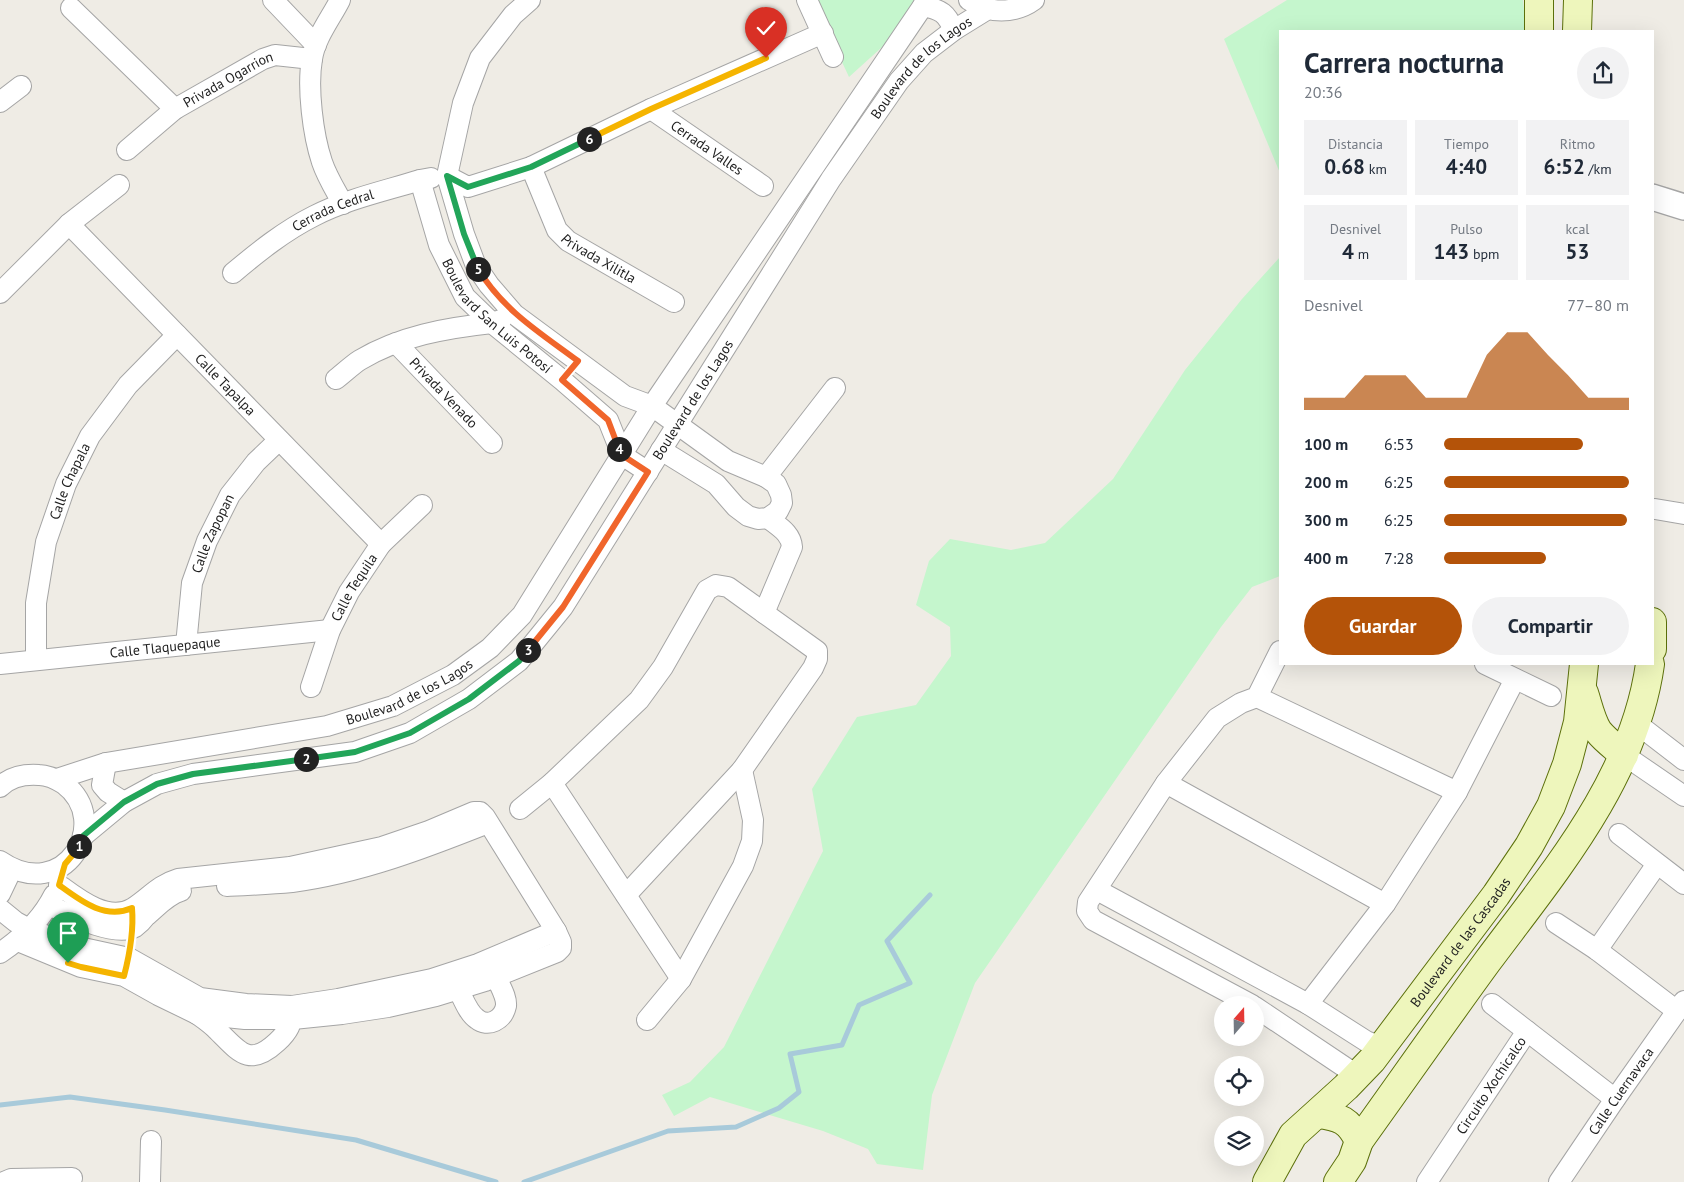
<!DOCTYPE html>
<html lang="es">
<meta charset="utf-8">
<style>
:root{--surface:#fff;--page:#f2f2f3;--text:#1f2937;--muted:#747a83;--accent:#b45309}
body{margin:0;font-family:"PT Sans",sans-serif;background:var(--page);color:var(--text);height:100vh;display:flex;flex-direction:column;font-size:19px;white-space:nowrap}
*{box-sizing:border-box;margin:0}
p{font-size:16px;color:var(--muted)}
.icon{flex:none;width:28px;height:28px;fill:none;stroke:currentColor;stroke-width:2;stroke-linecap:round;stroke-linejoin:round}
.map{position:relative;flex:1;overflow:hidden}
.drawer{position:absolute;left:1279px;top:30px;width:375px;height:635px;display:flex;flex-direction:column;background:var(--surface);border-radius:0px;box-shadow:0 5px 20px #0002}
.drawer>*{flex:none}
.needle{width:32px;rotate:20deg}
.fabs{position:absolute;left:1214px;top:996px;display:grid;gap:10px}
.fabs a{display:grid;place-items:center;width:50px;height:50px;border-radius:50%;background:var(--surface);box-shadow:0 5px 20px #0002;font-size:25px}
.pin{position:absolute;display:grid;place-items:center;width:42px;height:42px;color:#fff;margin:-51px -21px;border-radius:50% 50% 50% 0;rotate:-45deg;box-shadow:0 0 5px #0007}
.pin .icon{rotate:45deg}
.km{position:absolute;width:25px;height:25px;margin:-12px;border-radius:50%;background:#222;color:#fff;font-size:14px;line-height:25px;text-align:center}
.round{display:grid;place-items:center;flex:none;width:52px;height:52px;border-radius:26px;background:var(--page)}
.head{display:flex;align-items:center;justify-content:space-between;height:85px;padding:0 25px}
h1{font-size:28px;font-weight:600;line-height:38px}
.metrics{display:grid;grid-template-columns:repeat(3,1fr);gap:8px;height:85px;padding:5px 25px}
.metrics div{display:grid;align-content:center;border-radius:0px;background:var(--page);text-align:center}
.metrics b{font-size:21px;font-weight:600}
.metrics small{font-size:14px;font-weight:400}
.metrics p{font-size:14px}
.chart{height:140px;padding:10px 25px}
.chart p{display:flex;justify-content:space-between}
.chart svg{width:100%;height:90px;margin-top:5px;fill:var(--accent);opacity:.7}
.button{display:flex;gap:10px;margin-top:auto;padding:10px 25px}
.button a{flex:1;height:58px;border-radius:30px;background:var(--accent);color:#fff;font-size:20px;font-weight:600;line-height:58px;text-align:center}
.button a+a{background:var(--page);color:var(--text)}
ul{padding:0 25px;list-style:none;font-size:16px}
li{display:grid;grid-template-columns:80px 60px 1fr;align-items:center;height:38px}
li i{height:12px;border-radius:6px;background:var(--accent)}
.map>svg:first-child{display:block}
</style>
<div class="map">
<svg width="1684" height="1182" viewBox="0 0 1684 1182">
<rect width="100%" height="100%" fill="#efece5"/>
<!-- park -->
<path fill="#c5f6cd" d="M813,0H921L902,29L849,77Z
M1287,0H1523L1526,31H1280V173L1224,39Z
M1280,257V576L1252,587L1221,627L975,983L932,1095L923,1170L877,1164L868,1149L823,1131L710,1097L674,1116L662,1095L690,1082L724,1047L823,851L812,789L857,717L916,705L951,656L950,627L916,605L929,561L950,539L1011,550L1045,543L1113,479L1185,370L1242,299Z"/>
<g fill="none" stroke-linecap="round" stroke-linejoin="round">
<!-- stream -->
<path stroke="#a8cada" stroke-width="5" d="M0,1105L70,1097L165,1110L356,1140L496,1182
M524,1182L668,1131L736,1127L779,1108L799,1092L790,1054L842,1045L859,1005L910,983L887,941L930,895"/>
<defs>
<g id="minor">
<path d="M273,0L316,45"/>
<path d="M340,0C331,18 315,38 312,59C307,88 313,135 322,162C327,177 336,191 343,204"/>
<path d="M530,0L513,15L480,58L463,103L447,176L464,234L476,266L489,285L514,314L625,396L652,406L728,461L766,477L776,484L781,495L782,503L778,511L768,518L758,519L748,516L736,507L716,484L661,450"/>
<path d="M807,0L833,57"/>
<path d="M969,0C988,14 1015,14 1034,0"/>
<path d="M923,6C942,10 946,13 954,30"/>
<path d="M71,8L175,109"/>
<path d="M0,102L21,86"/>
<path id="s1" d="M651,109L763,186"/>
<path id="s2" d="M127,150L175,109L263,59L275,55L312,59"/>
<path id="s3" d="M531,167L557,230L568,241L674,302"/>
<path d="M447,176L468,187L531,167L651,109L823,33"/>
<path id="s4" d="M420,180L439,245L465,297L492,323L562,380L608,420L622,455L648,472"/>
<path id="s5" d="M69,224L381,544"/>
<path id="s6" d="M233,273C258,252 284,231 314,216C347,199 385,191 420,180L431,178"/>
<path d="M0,293L69,224L119,185"/>
<path id="s7" d="M396,343L492,443"/>
<path d="M336,379C344,373 352,365 360,360C400,336 446,328 492,323L501,320"/>
<path d="M766,477L835,388"/>
<path d="M1655,509L1684,514"/>
<path d="M764,613L792,547C791,533 779,527 768,518"/>
<path id="s8" d="M186,645L192,583L207,541L230,495L256,462L279,440"/>
<path id="s9" d="M36,660V603L46,542L66,484L90,436L128,385L177,335"/>
<path id="s10" d="M0,664L330,630"/>
<path d="M1485,664L1551,696"/>
<path id="s11" d="M311,687L330,630L349,592L381,544L422,505"/>
<path d="M1257,697L1457,792"/>
<path d="M1636,723L1684,760"/>
<path d="M1624,755L1684,796"/>
<path d="M106,763L102,785L108,792L124,802"/>
<path id="s12" d="M57,779L106,763L327,726L393,706L453,675L490,648L522,615L652,406L927,0"/>
<path d="M552,783L681,979"/>
<path d="M1166,783L1385,904"/>
<path d="M0,787C10,777 25,774 39,775C48,775 56,779 64,784C114,822 64,905 0,861"/>
<path d="M520,809L552,783L639,700L663,667L707,590L716,585L728,587L817,651V659L813,668L742,770L626,895"/>
<path d="M1619,834L1684,884"/>
<path id="s13" d="M83,836L124,802L157,784L193,774L355,752L410,733L469,699L519,661L563,607L831,179L899,81L924,53L954,30L988,9"/>
<path d="M227,886C248,885 270,884 292,882C360,873 425,848 488,823"/>
<path d="M1097,890L1308,1004L1366,1041L1382,1047"/>
<path d="M0,894L12,869"/>
<path d="M49,905C68,914 115,938 135,927C139,924 143,920 146,916C157,907 167,895 181,891"/>
<path d="M0,909L16,922L29,929L74,946L129,958L200,998L246,1004L292,1006L338,999L432,979L478,964L556,931"/>
<path d="M1556,923L1597,950L1677,1011"/>
<path d="M18,941L81,967L124,976L158,995L197,1014L245,1019H293L342,1014L388,1007L436,996L485,981L557,952L561,948V942L556,931L485,817L480,812H474L429,831L382,847L290,867L178,879C158,885 149,898 133,908C108,923 78,899 59,885"/>
<path d="M1597,950L1657,864"/>
<path d="M0,953C22,938 42,919 54,895"/>
<path d="M458,989C463,998 468,1013 477,1019C488,1028 503,1020 506,1006C507,996 499,985 496,976"/>
<path d="M1308,1004L1385,904L1457,792L1515,679"/>
<path d="M1492,1004L1615,1099"/>
<path d="M1252,1005L1093,920L1087,911L1088,902L1166,783L1217,718L1241,703L1257,697L1280,651"/>
<path d="M1255,1007L1349,1070L1359,1074"/>
<path d="M197,1014C204,1019 210,1023 216,1029C238,1050 248,1069 277,1042C288,1032 293,1023 293,1008"/>
<path d="M647,1020L681,979L743,866L752,841L753,820L742,770"/>
<path d="M4,1182L11,1179L72,1178"/>
<path d="M150,1182L151,1141"/>
<path id="s14" d="M1427,1182L1527,1031"/>
<path id="s15" d="M1559,1182L1615,1099L1684,1001"/>
</g>
<path id="tertiary" d="M1652,197L1684,207"/>
<g id="secondary">
<path d="M1539,31V0"/>
<path d="M1577,31L1578,0"/>
<path d="M1652,622V649"/>
<path d="M1584,693C1588,705 1591,720 1598,731C1605,740 1615,747 1624,755"/>
<path d="M1318,1114C1340,1117 1349,1120 1359,1141"/>
<path id="s16" d="M1267,1182L1293,1135L1346,1087L1372,1060L1496,895L1529,846L1551,806L1567,764L1578,722L1584,664"/>
<path d="M1338,1182L1352,1161L1359,1141C1402,1081 1444,1021 1487,962C1554,872 1634,779 1650,664"/>
</g>
</defs>
<!-- minor casing -->
<use href="#minor" stroke="#a5a5a5" stroke-width="22"/>
<!-- tertiary casing -->
<use href="#tertiary" stroke="#a5a5a5" stroke-width="28"/>
<!-- secondary casing -->
<use href="#secondary" stroke="#5c700b" stroke-width="30"/>
<!-- minor -->
<use href="#minor" stroke="#fff" stroke-width="20"/>
<!-- tertiary -->
<use href="#tertiary" stroke="#fff" stroke-width="25"/>
<!-- secondary -->
<use href="#secondary" stroke="#eef6bc" stroke-width="28"/>
</g>
<g fill="none" stroke-linecap="round" stroke-linejoin="round">
<defs>
<path id="split-1" d="M68,963L81,967L124,976C130,953 134,932 132,908C105,920 81,901 59,885L65,864L76,851L79,846"/>
<path id="split-2" d="M79,846L83,836L124,802L157,784L193,774L306,759"/>
<path id="split-3" d="M306,759L355,752L410,733L469,699L519,661L528,650"/>
<path id="split-4" d="M528,650L563,607L648,472L622,455L619,449"/>
<path id="split-5" d="M478,269C504,311 539,332 578,361L562,380L608,420L619,449"/>
<path id="split-6" d="M478,269L464,234L447,176L468,187L531,167L589,139"/>
<path id="split-7" d="M589,139L651,109L766,58"/>
</defs>
<!-- split-1 casing -->
<use href="#split-1" stroke="#fff" stroke-width="10"/>
<!-- split-2 casing -->
<use href="#split-2" stroke="#fff" stroke-width="10"/>
<!-- split-3 casing -->
<use href="#split-3" stroke="#fff" stroke-width="10"/>
<!-- split-4 casing -->
<use href="#split-4" stroke="#fff" stroke-width="10"/>
<!-- split-5 casing -->
<use href="#split-5" stroke="#fff" stroke-width="10"/>
<!-- split-6 casing -->
<use href="#split-6" stroke="#fff" stroke-width="10"/>
<!-- split-7 casing -->
<use href="#split-7" stroke="#fff" stroke-width="10"/>
<!-- split-1 -->
<use href="#split-1" stroke="#f5b400" stroke-width="6"/>
<!-- split-2 -->
<use href="#split-2" stroke="#22a559" stroke-width="6"/>
<!-- split-3 -->
<use href="#split-3" stroke="#22a559" stroke-width="6"/>
<!-- split-4 -->
<use href="#split-4" stroke="#f0652b" stroke-width="6"/>
<!-- split-5 -->
<use href="#split-5" stroke="#f0652b" stroke-width="6"/>
<!-- split-6 -->
<use href="#split-6" stroke="#22a559" stroke-width="6"/>
<!-- split-7 -->
<use href="#split-7" stroke="#f5b400" stroke-width="6"/>
</g>
<g text-anchor="middle" stroke-width="4.5" stroke-linejoin="round" paint-order="stroke">
<!-- street labels -->
<g font-size="14" fill="#1e1e1e" stroke="#fff">
<text dy="5" stroke="none"><textPath href="#s13" startOffset="1200">Boulevard de los Lagos</textPath></text>
<text dy="5" stroke="none"><textPath href="#s2" startOffset="124">Privada Ogarrion</textPath></text>
<text dy="5" stroke="none"><textPath href="#s1" startOffset="68">Cerrada Valles</textPath></text>
<text dy="5" stroke="none"><textPath href="#s6" startOffset="119">Cerrada Cedral</textPath></text>
<text dy="5" stroke="none"><textPath href="#s3" startOffset="119">Privada Xilitla</textPath></text>
<text dy="5" stroke="none"><textPath href="#s4" startOffset="161">Boulevard San Luis Potosí</textPath></text>
<text dy="5" stroke="none"><textPath href="#s5" startOffset="224">Calle Tapalpa</textPath></text>
<text dy="5" stroke="none"><textPath href="#s7" startOffset="69">Privada Venado</textPath></text>
<text dy="5" stroke="none"><textPath href="#s13" startOffset="795">Boulevard de los Lagos</textPath></text>
<text dy="5" stroke="none"><textPath href="#s9" startOffset="184">Calle Chapala</textPath></text>
<text dy="5" stroke="none"><textPath href="#s8" startOffset="116">Calle Zapopan</textPath></text>
<text dy="5" stroke="none"><textPath href="#s11" startOffset="109">Calle Tequila</textPath></text>
<text dy="5" stroke="none"><textPath href="#s10" startOffset="166">Calle Tlaquepaque</textPath></text>
<text dy="5" stroke="none"><textPath href="#s12" startOffset="365">Boulevard de los Lagos</textPath></text>
<text dy="5" stroke="none"><textPath href="#s16" startOffset="310">Boulevard de las Cascadas</textPath></text>
<text dy="5" stroke="none"><textPath href="#s14" startOffset="116">Circuito Xochicalco</textPath></text>
<text dy="5" stroke="none"><textPath href="#s15" startOffset="110">Calle Cuernavaca</textPath></text>
</g>
</g>
</svg>
<div class="fabs">
<a><svg class="needle" viewBox="-14 -14 28 28"><path d="M0-13l5 13h-10z" fill="#e53935"/><path d="M0 13l5-13h-10z" fill="#747a83"/></svg></a>
<a><svg class="icon" aria-label="locate" viewBox="0 0 24 24"><circle cx="12" cy="12" r="6"/><path d="M12 2v4M12 18v4M2 12h4M18 12h4"/></svg></a>
<a><svg class="icon" aria-label="layers" viewBox="0 0 24 24"><path d="M12 4l9 5-9 5-9-5zM3 14l9 5 9-5"/></svg></a>
</div>
<div class="pin" style="left:68px;top:963px;background:#1e9e55"><svg class="icon" aria-label="arrive" viewBox="0 0 24 24"><path d="M6 21V4h12l-3 4 3 4H6"/></svg></div>
<div class="pin" style="left:766px;top:58px;background:#d93025"><svg class="icon" aria-label="check" viewBox="0 0 24 24"><path d="M5 12l5 5 9-10"/></svg></div>
<b class="km" style="left:79px;top:846px">1</b>
<b class="km" style="left:306px;top:759px">2</b>
<b class="km" style="left:528px;top:650px">3</b>
<b class="km" style="left:619px;top:449px">4</b>
<b class="km" style="left:478px;top:269px">5</b>
<b class="km" style="left:589px;top:139px">6</b>
<section class="drawer">
<div class="head"><div><h1>Carrera nocturna</h1><p>20:36</p></div><a class="round"><svg class="icon" aria-label="share" viewBox="0 0 24 24"><path d="M12 15V3M7 8l5-5 5 5M5 13v7h14v-7"/></svg></a></div>
<div class="metrics">
<div><p>Distancia</p><b>0.68<small> km</small></b></div>
<div><p>Tiempo</p><b>4:40</b></div>
<div><p>Ritmo</p><b>6:52<small> /km</small></b></div>
</div>
<div class="metrics">
<div><p>Desnivel</p><b>4<small> m</small></b></div>
<div><p>Pulso</p><b>143<small> bpm</small></b></div>
<div><p>kcal</p><b>53</b></div>
</div>
<div class="chart"><p><span>Desnivel</span>77–80 m</p>
<svg viewBox="0 0 160 44" preserveAspectRatio="none"><path d="M0 44V38L10 38L20 38L30 27L40 27L50 27L60 38L70 38L80 38L90 17L100 6L110 6L120 17L130 27L140 38L150 38L160 38V44z"/></svg>
</div>
<ul>
<li><b>100 m</b>6:53<i style="width:75%"></i></li>
<li><b>200 m</b>6:25<i style="width:100%"></i></li>
<li><b>300 m</b>6:25<i style="width:99%"></i></li>
<li><b>400 m</b>7:28<i style="width:55%"></i></li>
</ul>
<div class="button"><a>Guardar</a><a>Compartir</a></div>
</section>
</div>
